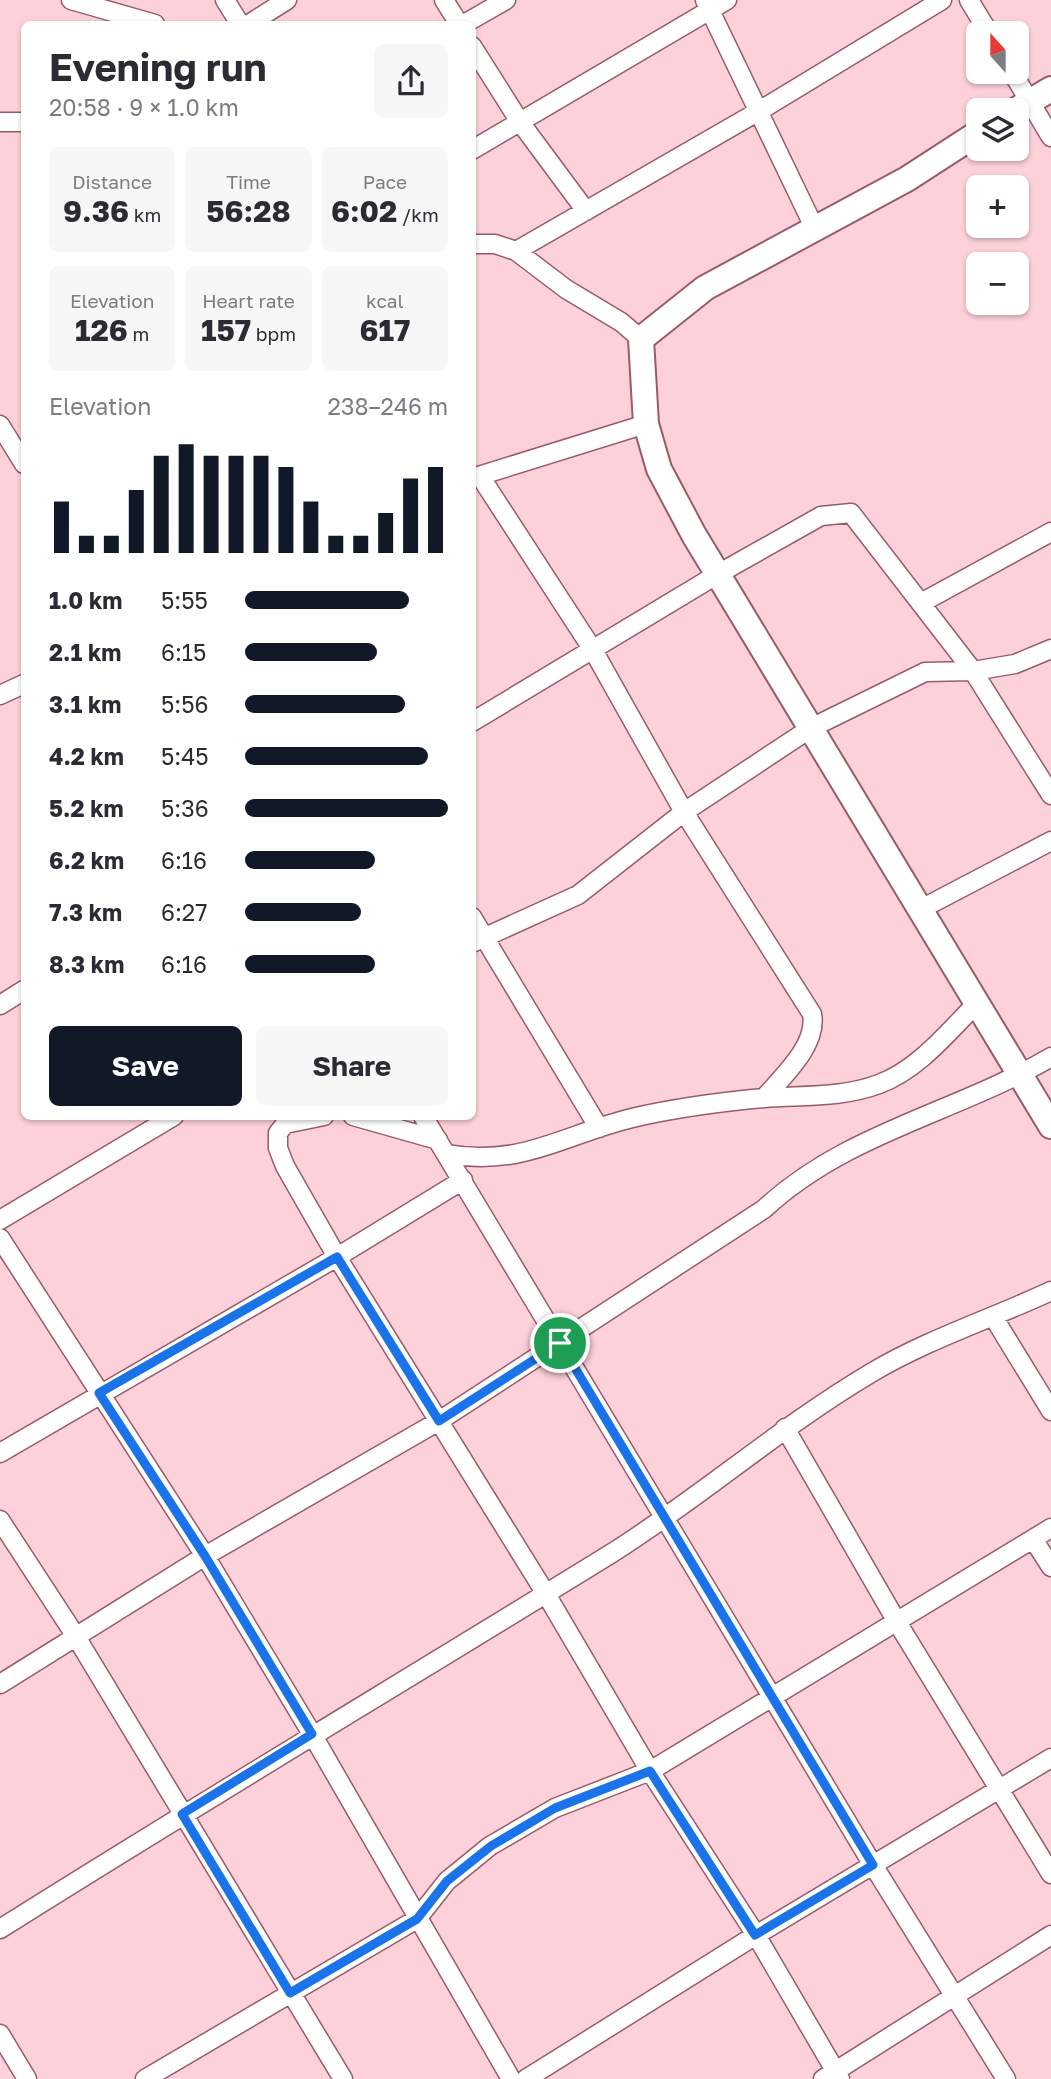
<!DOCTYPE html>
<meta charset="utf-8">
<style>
:root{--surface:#fff;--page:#f7f7f7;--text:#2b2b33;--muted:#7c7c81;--accent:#111827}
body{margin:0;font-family:"Golos Text",sans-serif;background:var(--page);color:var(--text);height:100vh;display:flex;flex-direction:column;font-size:26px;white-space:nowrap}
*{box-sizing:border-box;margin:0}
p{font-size:23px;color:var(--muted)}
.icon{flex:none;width:38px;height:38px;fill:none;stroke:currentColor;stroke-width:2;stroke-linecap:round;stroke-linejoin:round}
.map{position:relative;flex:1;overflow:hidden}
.side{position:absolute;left:21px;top:21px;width:455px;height:1099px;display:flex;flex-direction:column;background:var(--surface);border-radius:10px;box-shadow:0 2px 5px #0004}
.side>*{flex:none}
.needle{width:46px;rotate:339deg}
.fabs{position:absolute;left:966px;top:21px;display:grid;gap:14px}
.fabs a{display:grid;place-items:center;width:63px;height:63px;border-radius:10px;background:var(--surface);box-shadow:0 2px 5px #0004;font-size:35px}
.pin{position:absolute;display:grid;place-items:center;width:60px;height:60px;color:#fff;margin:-30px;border:4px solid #fff;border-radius:50%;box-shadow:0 2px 7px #0007}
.round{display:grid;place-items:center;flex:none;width:74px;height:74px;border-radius:10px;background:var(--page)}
.head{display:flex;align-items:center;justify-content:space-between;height:119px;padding:0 28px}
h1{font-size:38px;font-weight:700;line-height:52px}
.stats{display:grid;grid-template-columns:repeat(3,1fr);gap:10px;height:119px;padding:7px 28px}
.stats div{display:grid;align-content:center;border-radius:10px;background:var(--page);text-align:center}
.stats b{font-size:30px;font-weight:700}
.stats small{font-size:19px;font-weight:400}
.stats p{font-size:19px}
.chart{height:196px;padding:14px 28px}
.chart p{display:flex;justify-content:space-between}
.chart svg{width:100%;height:126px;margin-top:7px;stroke:var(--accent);stroke-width:6}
.cta{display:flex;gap:14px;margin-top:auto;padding:14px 28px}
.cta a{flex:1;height:80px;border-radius:10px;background:var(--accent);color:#fff;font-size:28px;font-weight:700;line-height:80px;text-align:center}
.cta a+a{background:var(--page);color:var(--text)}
ul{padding:0 28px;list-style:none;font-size:23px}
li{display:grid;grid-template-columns:112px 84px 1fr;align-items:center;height:52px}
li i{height:18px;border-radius:9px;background:var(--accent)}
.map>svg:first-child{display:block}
</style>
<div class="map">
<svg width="1051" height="2079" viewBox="0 0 1051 2079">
<rect width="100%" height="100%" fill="#fdd1da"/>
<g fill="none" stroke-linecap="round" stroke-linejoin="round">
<defs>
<path id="street" d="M71,0L155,24
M225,0L240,24
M444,0L459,24
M705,0L814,227
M969,0L989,33
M249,24L287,0
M464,24L506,0
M472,46L520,122L586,211
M1012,72L1051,137
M0,122H24
M472,150L727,0
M472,244H495L516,251L566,289L621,322L641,339
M516,251L759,111L942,0
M0,425L24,464
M480,476L593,650L684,812L812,1014C818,1045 782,1077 764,1098
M472,478L646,424
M921,603L1051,532
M0,695L24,684
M472,722L718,574L821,516L851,513L973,671L1051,795
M921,909L1051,841
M472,917L599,1128
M472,943L578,895L684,812L811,728L925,672L973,671L1015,664L1051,649
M0,1005L24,990
M324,1116L285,1124L278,1133V1148L285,1166L337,1257L546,1594L650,1771L756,1935L840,2079
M353,1116L438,1140
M423,1116L873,1865L1006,2079
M447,1154C523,1167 562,1135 632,1118C675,1108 720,1102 764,1098C803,1095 842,1098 879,1084C918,1070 949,1031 977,1003
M0,1220L174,1116
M0,1238L205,1556L312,1734L511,2079
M994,1318L1051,1411
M785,1428L897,1622L1051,1874
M0,1453L337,1257L463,1180
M0,1520L75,1635L343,2079
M1033,1539L1051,1567
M0,1684L205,1556L439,1421L764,1209C847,1132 956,1113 1051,1057
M0,1929C203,1801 408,1679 612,1553C701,1497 780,1427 871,1373C928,1339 991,1319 1051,1291
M0,2034L27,2079
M145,2079L417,1919L447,1881L490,1846L555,1808L650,1771L1051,1528
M526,2079L756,1935L1051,1758
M823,2079L1051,1935"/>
<path id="secondary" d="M1016,110L1051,89
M978,133L907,179L705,288L641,339L646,424L659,469L694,535L1051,1126"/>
</defs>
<!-- street casing -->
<use href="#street" stroke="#995b6a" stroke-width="21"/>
<!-- secondary casing -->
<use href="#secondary" stroke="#995b6a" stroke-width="28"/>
<!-- street -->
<use href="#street" stroke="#fff" stroke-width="18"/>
<!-- secondary -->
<use href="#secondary" stroke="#fff" stroke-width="24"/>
</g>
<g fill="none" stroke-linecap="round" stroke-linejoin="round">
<defs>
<path id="route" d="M337,1257L439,1421L560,1343L873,1865L755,1935L650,1771L555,1808L491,1846L447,1881L417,1919L290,1993L182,1814L312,1734L205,1556L99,1393Z"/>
</defs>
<!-- route casing -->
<use href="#route" stroke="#fff" stroke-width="14"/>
<!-- route -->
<use href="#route" stroke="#1a73e8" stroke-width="9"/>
</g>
</svg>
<div class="fabs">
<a><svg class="needle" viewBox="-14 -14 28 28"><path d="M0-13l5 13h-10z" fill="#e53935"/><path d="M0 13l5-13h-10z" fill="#7c7c81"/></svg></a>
<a><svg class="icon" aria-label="layers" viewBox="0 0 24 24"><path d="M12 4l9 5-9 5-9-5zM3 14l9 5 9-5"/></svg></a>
<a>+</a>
<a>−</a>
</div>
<div class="pin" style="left:560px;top:1343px;background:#1e9e55"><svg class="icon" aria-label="arrive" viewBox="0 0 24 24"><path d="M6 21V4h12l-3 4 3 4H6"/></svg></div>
<section class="side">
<div class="head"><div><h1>Evening run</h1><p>20:58 · 9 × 1.0 km</p></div><a class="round"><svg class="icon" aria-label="share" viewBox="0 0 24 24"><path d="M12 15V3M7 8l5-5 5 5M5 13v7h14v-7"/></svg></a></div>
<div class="stats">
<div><p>Distance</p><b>9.36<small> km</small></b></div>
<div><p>Time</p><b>56:28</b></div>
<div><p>Pace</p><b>6:02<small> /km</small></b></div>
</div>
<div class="stats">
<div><p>Elevation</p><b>126<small> m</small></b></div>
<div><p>Heart rate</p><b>157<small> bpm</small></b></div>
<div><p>kcal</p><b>617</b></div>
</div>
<div class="chart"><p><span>Elevation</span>238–246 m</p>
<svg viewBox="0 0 160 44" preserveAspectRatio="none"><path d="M5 44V26M15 44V38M25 44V38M35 44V22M45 44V10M55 44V6M65 44V10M75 44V10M85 44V10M95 44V14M105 44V26M115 44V38M125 44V38M135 44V30M145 44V18M155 44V14"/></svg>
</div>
<ul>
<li><b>1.0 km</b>5:55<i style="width:81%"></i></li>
<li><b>2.1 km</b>6:15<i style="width:65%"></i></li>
<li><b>3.1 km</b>5:56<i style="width:79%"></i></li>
<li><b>4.2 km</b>5:45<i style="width:90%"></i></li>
<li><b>5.2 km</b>5:36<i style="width:100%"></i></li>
<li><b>6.2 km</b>6:16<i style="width:64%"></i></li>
<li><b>7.3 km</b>6:27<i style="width:57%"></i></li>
<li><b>8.3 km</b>6:16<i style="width:64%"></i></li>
</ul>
<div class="cta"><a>Save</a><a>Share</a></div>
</section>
</div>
